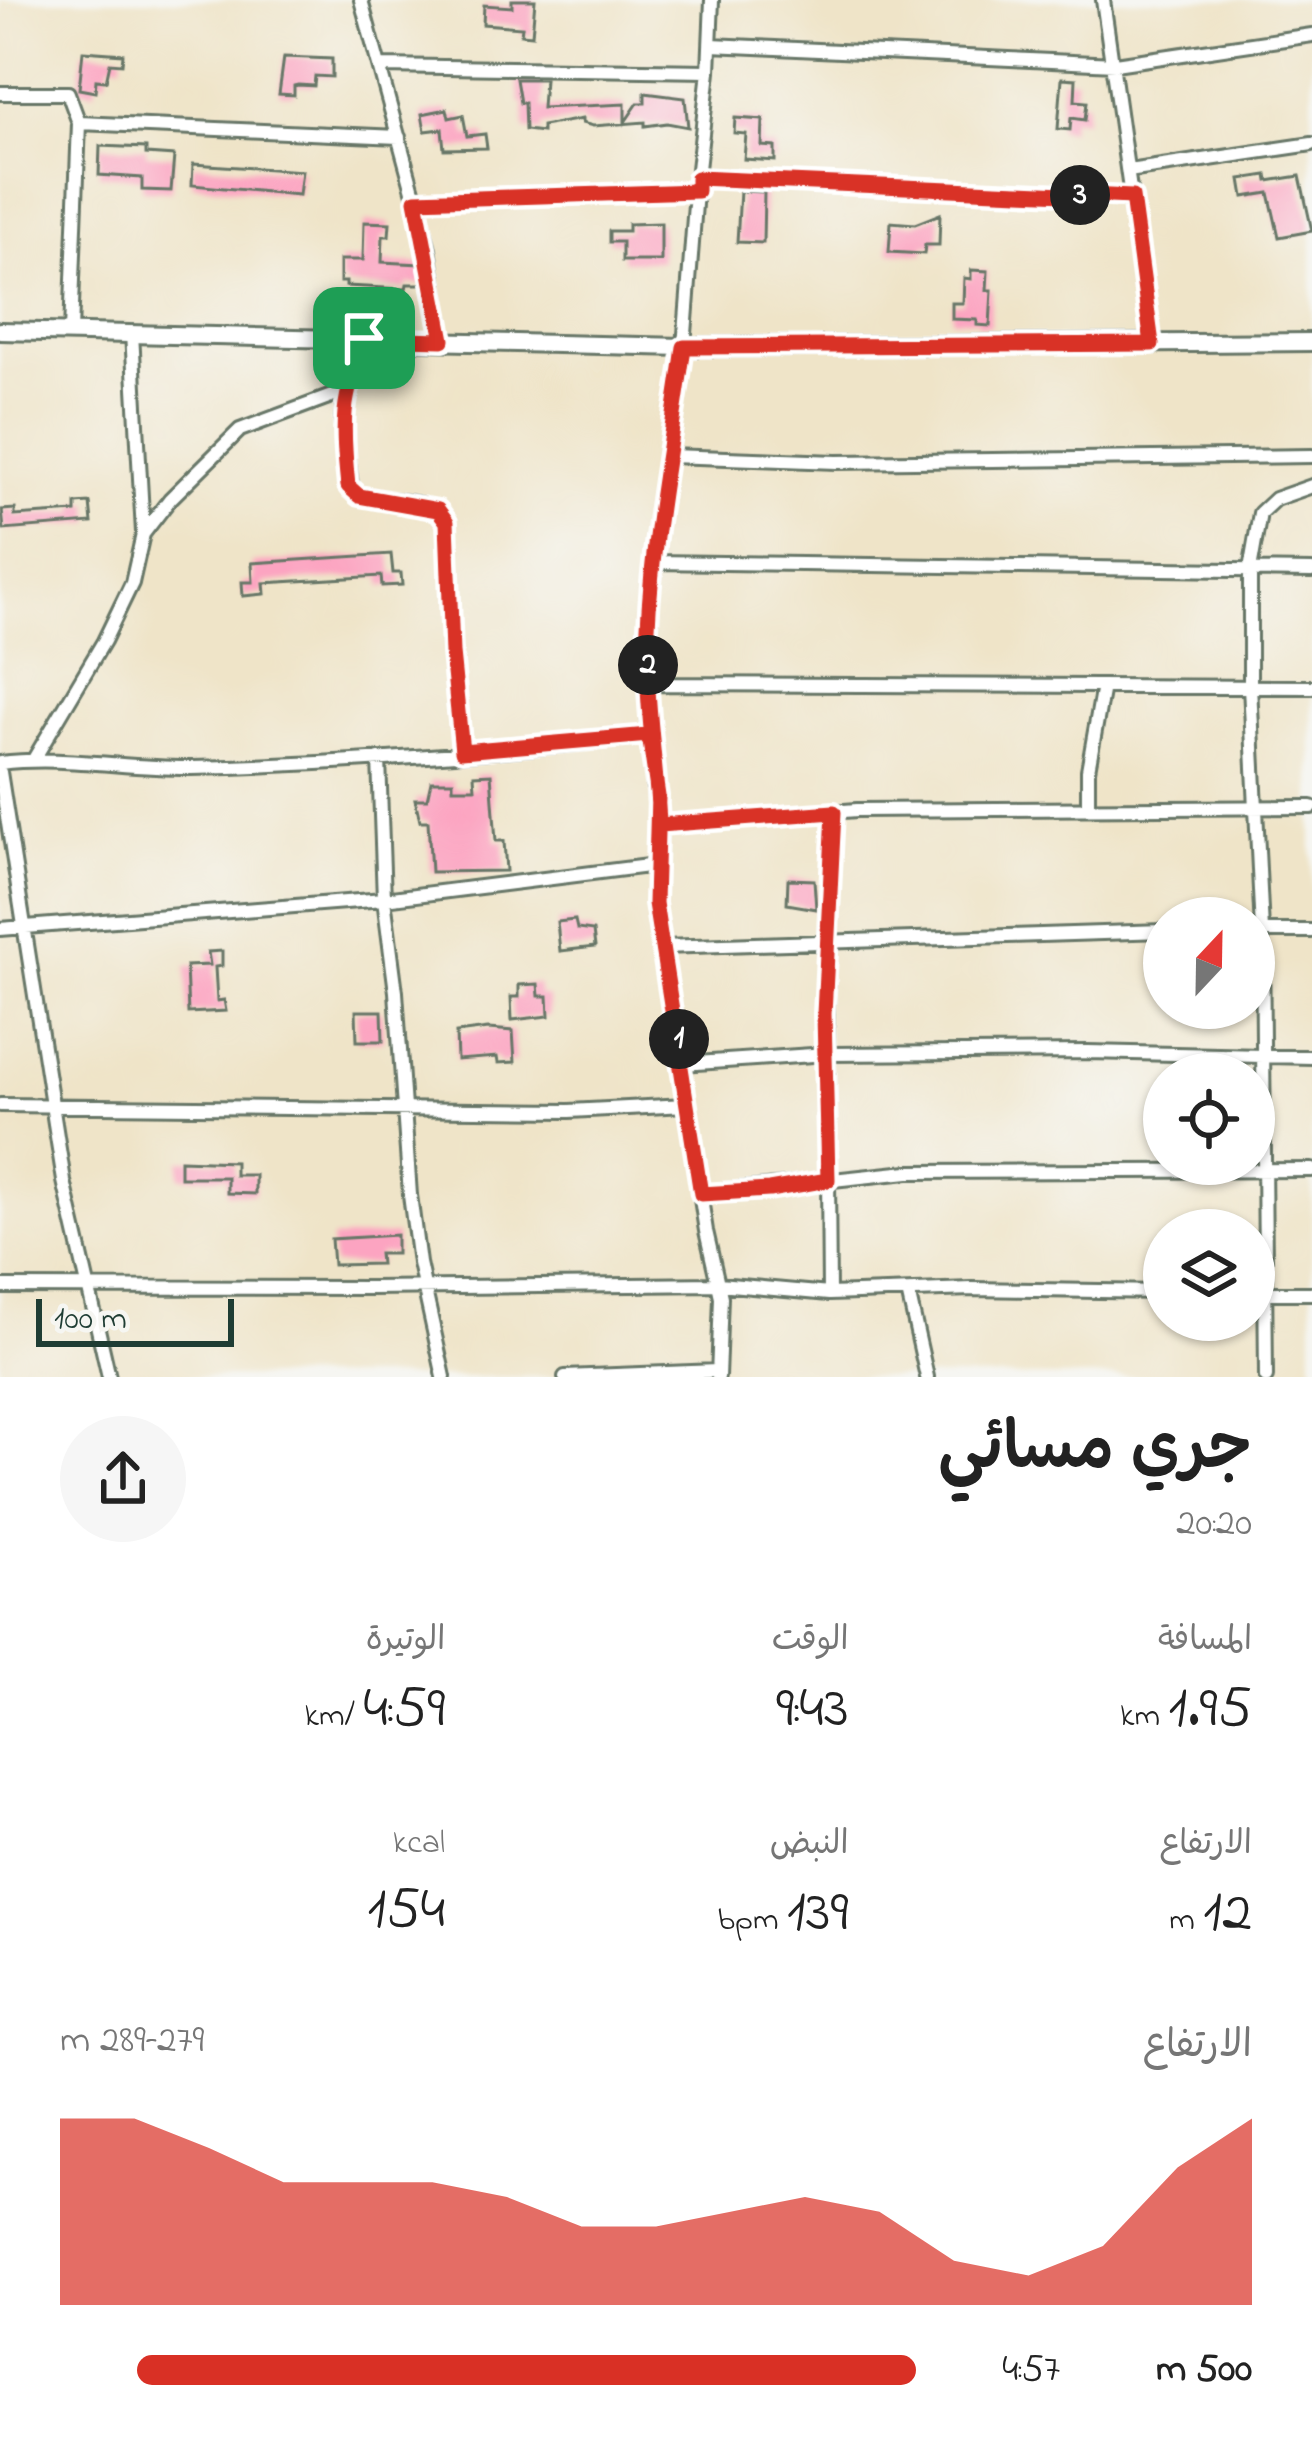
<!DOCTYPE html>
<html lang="ar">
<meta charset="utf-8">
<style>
:root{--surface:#fff;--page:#f6f6f6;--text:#222;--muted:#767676;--accent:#d93025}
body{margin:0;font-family:"Indie Flower","Playpen Sans Arabic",sans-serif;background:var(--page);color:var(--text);direction:rtl;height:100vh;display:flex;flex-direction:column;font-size:45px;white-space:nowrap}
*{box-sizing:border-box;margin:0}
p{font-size:39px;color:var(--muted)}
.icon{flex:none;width:66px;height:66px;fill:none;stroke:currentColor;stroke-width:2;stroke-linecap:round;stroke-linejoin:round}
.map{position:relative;height:1377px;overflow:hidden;direction:ltr}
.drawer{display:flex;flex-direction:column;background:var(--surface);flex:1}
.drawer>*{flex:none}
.needle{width:78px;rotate:22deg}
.fabs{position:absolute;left:1143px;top:897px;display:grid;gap:24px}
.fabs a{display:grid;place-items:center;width:132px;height:132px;border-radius:50%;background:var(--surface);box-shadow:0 3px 9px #0004;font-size:60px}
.scale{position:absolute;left:36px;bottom:30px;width:198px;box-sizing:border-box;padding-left:12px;border:6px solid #1f3d34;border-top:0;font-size:33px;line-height:42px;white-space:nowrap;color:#1f3d34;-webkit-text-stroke:9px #f6f6f2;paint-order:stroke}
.pin{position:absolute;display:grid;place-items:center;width:102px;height:102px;color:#fff;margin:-51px;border-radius:24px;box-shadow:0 6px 18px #0006}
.km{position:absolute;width:60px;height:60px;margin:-30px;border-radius:50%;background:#222;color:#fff;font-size:33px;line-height:60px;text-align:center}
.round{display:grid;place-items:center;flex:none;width:126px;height:126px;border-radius:63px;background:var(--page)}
.summary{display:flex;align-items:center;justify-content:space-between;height:204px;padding:0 60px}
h1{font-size:66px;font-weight:600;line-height:90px}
.stats{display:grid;grid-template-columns:repeat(3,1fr);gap:18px;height:204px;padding:12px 60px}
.stats div{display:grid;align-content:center}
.stats b{font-size:60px;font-weight:600}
.stats small{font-size:33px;font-weight:400}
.stats p{font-size:33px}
.chart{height:336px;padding:24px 60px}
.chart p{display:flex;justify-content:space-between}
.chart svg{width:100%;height:216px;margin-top:12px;fill:var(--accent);opacity:.7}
ul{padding:0 60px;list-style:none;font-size:39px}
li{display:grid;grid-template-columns:192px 144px 1fr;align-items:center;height:90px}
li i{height:30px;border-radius:15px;background:var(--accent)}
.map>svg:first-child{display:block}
</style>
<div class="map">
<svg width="1312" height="1377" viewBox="0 0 1312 1377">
<rect width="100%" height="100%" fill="#f6f6f2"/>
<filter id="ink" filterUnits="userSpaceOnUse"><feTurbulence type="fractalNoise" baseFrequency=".00833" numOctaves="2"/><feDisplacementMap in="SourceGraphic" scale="24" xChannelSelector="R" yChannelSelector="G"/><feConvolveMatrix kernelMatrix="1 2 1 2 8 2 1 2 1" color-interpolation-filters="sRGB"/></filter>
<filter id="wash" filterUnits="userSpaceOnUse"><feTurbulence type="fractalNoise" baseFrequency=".004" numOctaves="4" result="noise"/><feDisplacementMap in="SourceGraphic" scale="48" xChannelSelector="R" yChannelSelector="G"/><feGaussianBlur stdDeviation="2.7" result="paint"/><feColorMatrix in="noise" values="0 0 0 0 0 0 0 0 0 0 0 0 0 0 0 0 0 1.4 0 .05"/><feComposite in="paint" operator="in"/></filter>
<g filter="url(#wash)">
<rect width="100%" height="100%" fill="#efe4c8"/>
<g id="blocks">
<!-- building -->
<path fill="#fca4c1" d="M512,0H535L532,35L521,34L522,27L483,24L484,5L512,7Z
M83,51L123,54L122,64L110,63L106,81L96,80L95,92L79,89Z
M284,57L332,59V77L315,76L314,86L298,85L294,86V95L279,94Z
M1062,78L1076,79L1075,101L1087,102L1085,120L1071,118L1070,130L1058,129Z
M516,79H544L542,108L625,104V122L638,103H645V93L685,98L688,127L667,123L645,126V122L593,126L582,123V119L542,126V132L525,130L524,103H520Z
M447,109L449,118L463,115L467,136L485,134L487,148L444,149L442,129L425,131L422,114Z
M735,118L763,120L762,146L775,147V161L744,159L746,134L734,133Z
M100,146L146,148V154L174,156L171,191L142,190V178L99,175Z
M193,164L302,171L299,195L192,185Z
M1267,175L1268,181L1300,176L1312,231L1279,237L1269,193L1244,197L1241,179Z
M740,191L764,192L763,243L737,242Z
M940,214L939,245H925L924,254L889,252L891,222L915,224Z
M364,222L390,223L389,236H383L382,262L421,264L424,284H407L406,289L346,286V282H340V260H363Z
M661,223V261H622V242H609V231H628V224Z
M971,270L988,271L987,290H992L990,326L977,325V320L952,319V303H963L964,278L971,279Z
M90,503L92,523L4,530L2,510L15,509V516L76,512V504Z
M391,554L393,573H401L402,585L382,586L381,576L264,583L265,594L243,596L242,582H253L252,563Z
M491,774L496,841H504L506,871L431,872L428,821H420L415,799H427L431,781H453V788H475L474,775Z
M788,879L814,880L816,909L787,904Z
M575,920L577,929L593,931L595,947L560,951L557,922Z
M222,951V966L215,967L217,1001L224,1000L226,1011L188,1013L186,966L210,965L208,952Z
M538,984L539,996H548L549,1016L512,1020L511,997H519V985Z
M356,1011H382L383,1041H357Z
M488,1029L513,1031L515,1062L498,1063L497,1057L457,1060L456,1033Z
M180,1160L235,1162V1175H255V1194L227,1193V1177H180Z
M396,1235V1254H379L380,1264L333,1265L331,1239Z"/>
</g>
</g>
<g filter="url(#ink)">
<use href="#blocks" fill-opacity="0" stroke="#687768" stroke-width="3"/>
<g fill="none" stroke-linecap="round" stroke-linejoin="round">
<defs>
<path id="street" d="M361,0L429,249L443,340
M712,0L709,71L697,178L684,347L656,524L647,654L649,735L659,825L655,903L706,1231L721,1297L718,1377
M1103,0L1152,344
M711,45L1115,64L1312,35
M381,66L709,71
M0,93H68L79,123L71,332
M79,123L399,137
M1128,171L1312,144
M697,178L1132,198
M416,199L697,191
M132,333L143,533
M345,391L342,420L352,492C383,506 425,492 447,522L452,653L462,751
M669,456L837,462L1312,456
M654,562L1312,571
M648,684L1312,687
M34,759L104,641L132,583L143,534L170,499L240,430L345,391L364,338
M379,759L384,899L396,992L410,1195L419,1263L444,1377
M0,763C64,755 127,769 192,768C344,764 497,753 649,735
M0,772L64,1181L109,1377
M1088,808V770L1103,686
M834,812L826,940L827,1054L1088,1052L1312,1057
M659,825L857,810L1312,807
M0,929L384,899L656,865
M1254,931H1312
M662,947L1164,931
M682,1064L827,1054L829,1294
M0,1105L569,1111L686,1105
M701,1194L908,1172L1312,1170
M0,1287L372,1288L719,1284L829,1294L972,1289L1164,1292
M908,1292L927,1377
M1254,1293H1312
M565,1377L717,1371
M1266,1377L1262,931L1250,686V570L1260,513L1275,499L1312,486"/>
<path id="secondary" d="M0,331L684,347L1312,342"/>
</defs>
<!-- street casing -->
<use href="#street" stroke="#687768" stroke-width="18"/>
<!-- secondary casing -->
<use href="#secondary" stroke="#687768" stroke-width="22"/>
<!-- street -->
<use href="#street" stroke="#fff" stroke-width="12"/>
<!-- secondary -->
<use href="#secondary" stroke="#fff" stroke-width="16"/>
</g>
</g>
<g fill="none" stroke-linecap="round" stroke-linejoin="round" filter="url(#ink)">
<defs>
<path id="route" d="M364,338C342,402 341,419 348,486L359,496L438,510L447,522L452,653L462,751L649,735L658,796L655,903L701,1194L769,1190L828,1180L824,1014L834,812L659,825C657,769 647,715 647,659C648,554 670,451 684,347L1152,344L1132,197L697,178V191L416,200L443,340L364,338"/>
</defs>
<!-- route casing -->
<use href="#route" stroke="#fff" stroke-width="24"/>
<!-- route -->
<use href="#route" stroke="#d93025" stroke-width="15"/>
</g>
</svg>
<div class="fabs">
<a><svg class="needle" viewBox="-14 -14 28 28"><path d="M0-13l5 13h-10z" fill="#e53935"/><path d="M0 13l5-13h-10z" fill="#767676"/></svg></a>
<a><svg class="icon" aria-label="locate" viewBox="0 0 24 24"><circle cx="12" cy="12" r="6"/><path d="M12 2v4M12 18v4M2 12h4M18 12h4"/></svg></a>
<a><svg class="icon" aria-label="layers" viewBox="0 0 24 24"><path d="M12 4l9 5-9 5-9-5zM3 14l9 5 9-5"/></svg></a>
</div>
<div class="scale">100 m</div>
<div class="pin" style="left:364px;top:338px;background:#1e9e55"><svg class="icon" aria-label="arrive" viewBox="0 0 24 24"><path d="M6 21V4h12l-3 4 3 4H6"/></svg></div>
<b class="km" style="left:679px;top:1039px">1</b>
<b class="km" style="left:648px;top:665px">2</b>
<b class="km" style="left:1080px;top:195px">3</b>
</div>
<section class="drawer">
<div class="summary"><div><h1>جري مسائي</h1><p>20:20</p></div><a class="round"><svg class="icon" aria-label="share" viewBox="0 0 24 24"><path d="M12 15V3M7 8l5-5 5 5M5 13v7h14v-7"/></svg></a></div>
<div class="stats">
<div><p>المسافة</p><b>1.95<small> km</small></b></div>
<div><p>الوقت</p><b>9:43</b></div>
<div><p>الوتيرة</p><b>4:59<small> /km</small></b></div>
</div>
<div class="stats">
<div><p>الارتفاع</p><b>12<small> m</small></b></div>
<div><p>النبض</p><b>139<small> bpm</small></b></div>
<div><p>kcal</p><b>154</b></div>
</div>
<div class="chart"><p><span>الارتفاع</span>279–289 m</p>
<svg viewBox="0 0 160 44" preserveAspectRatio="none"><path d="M0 44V6L10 6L20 12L30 19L40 19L50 19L60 22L70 28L80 28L90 25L100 22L110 25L120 35L130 38L140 32L150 16L160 6V44z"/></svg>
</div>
<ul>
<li><b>500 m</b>4:57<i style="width:91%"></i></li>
</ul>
</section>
